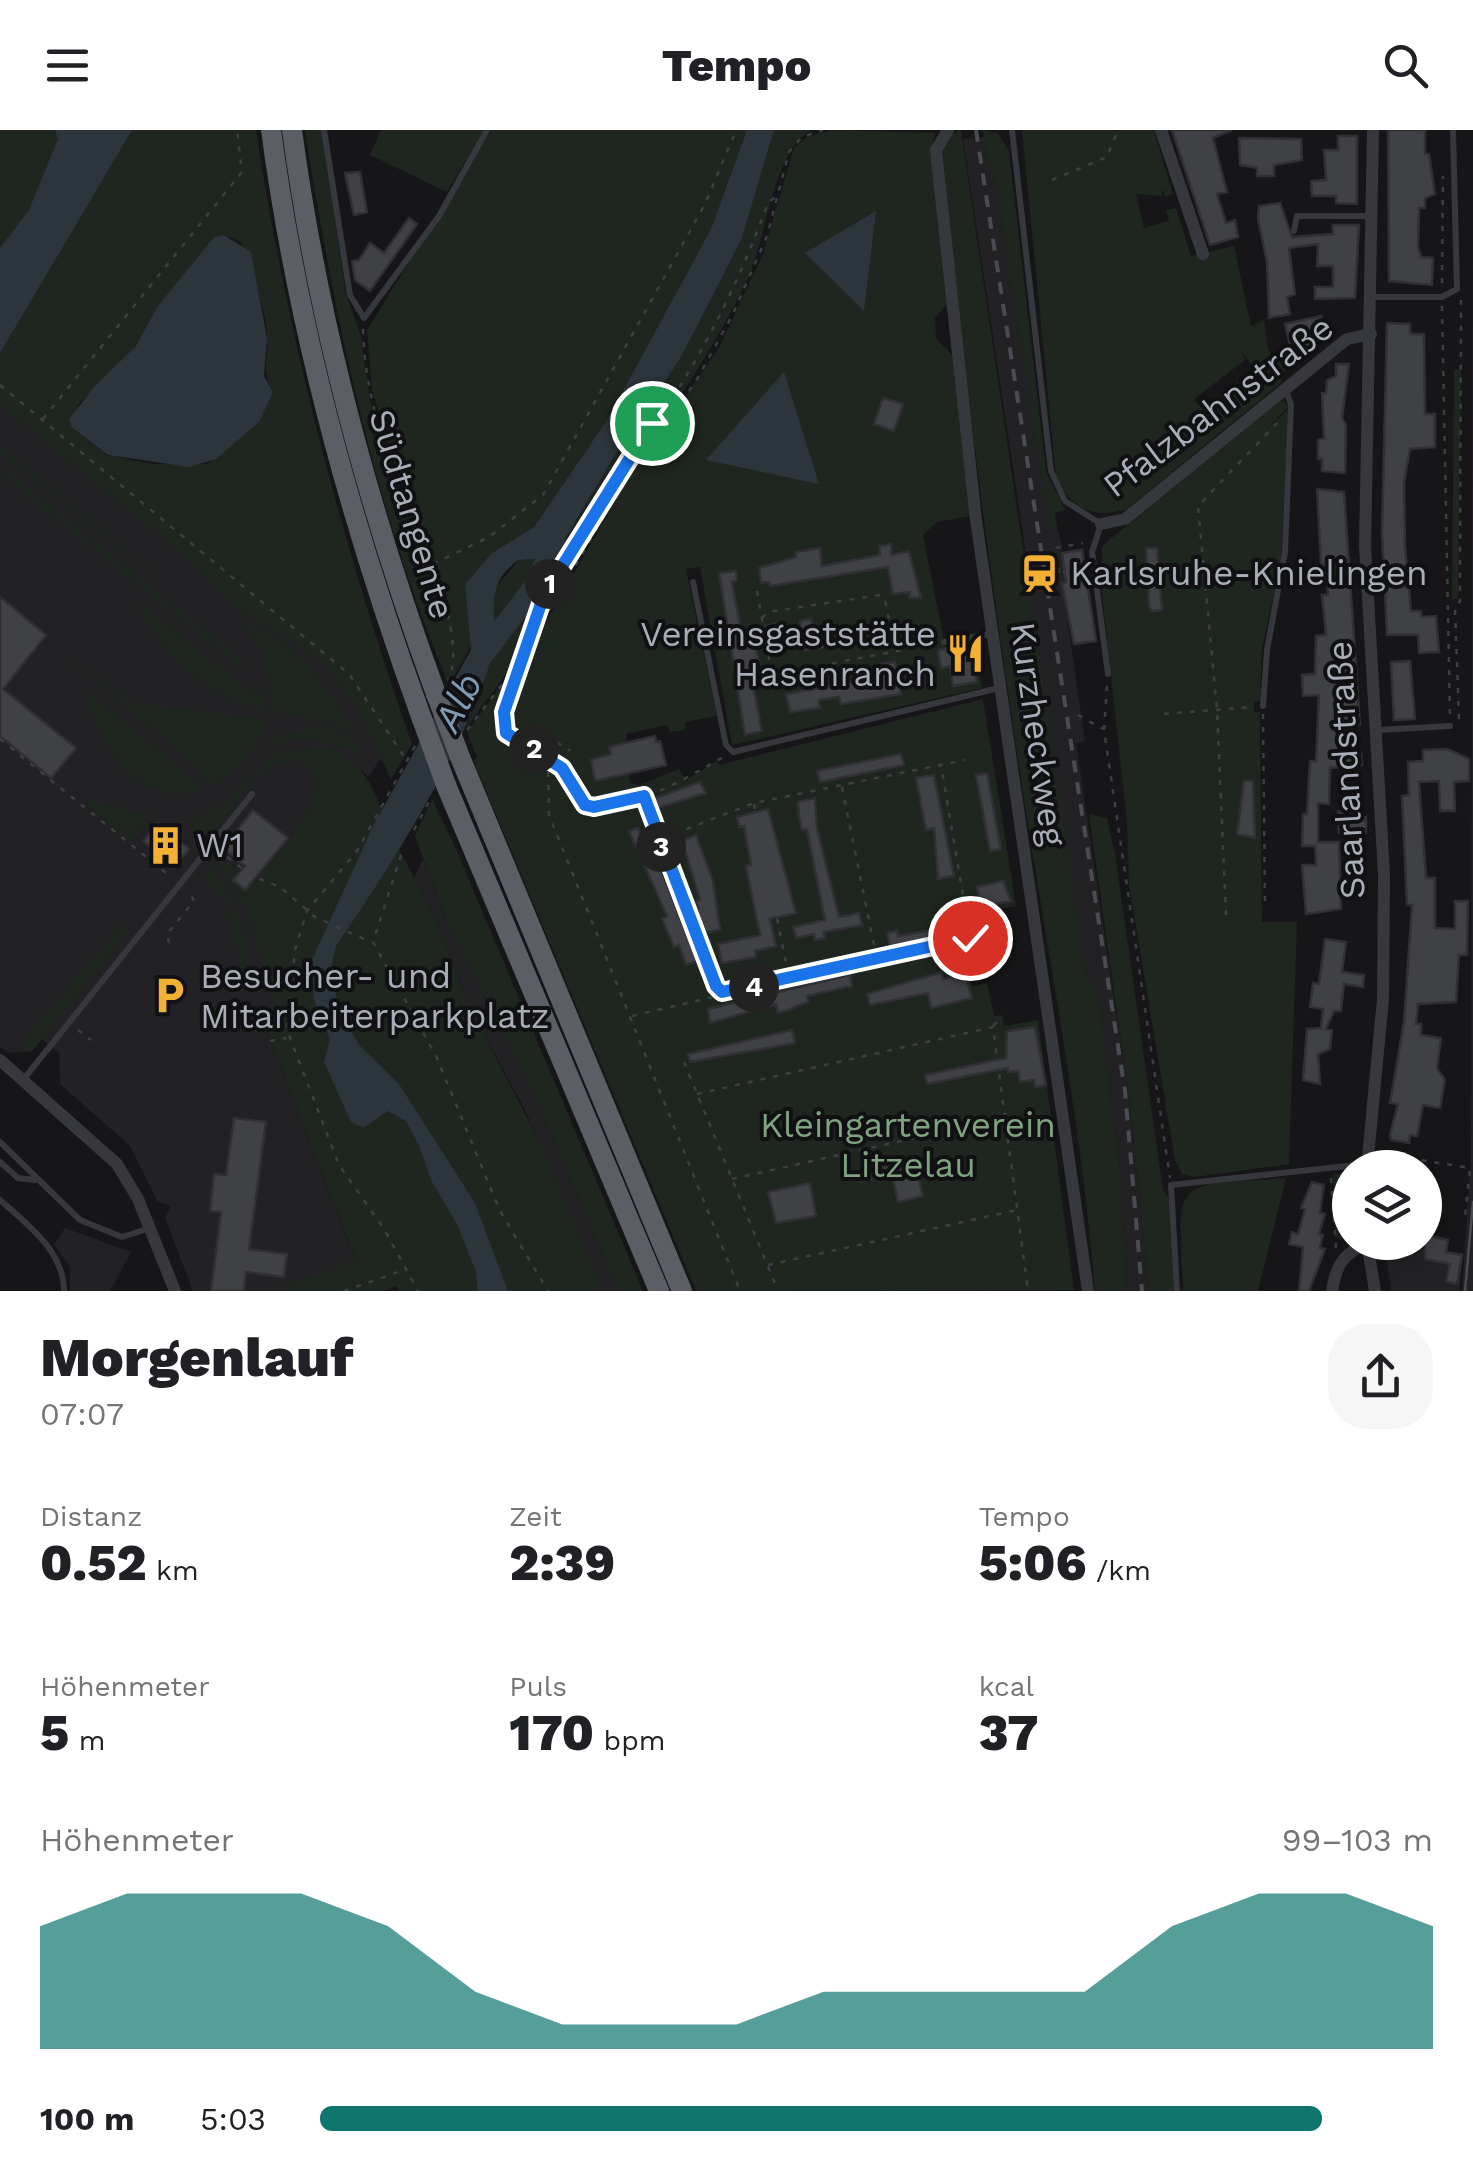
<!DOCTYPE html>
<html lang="de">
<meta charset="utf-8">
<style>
:root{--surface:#fff;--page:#f6f6f6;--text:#202124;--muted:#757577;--accent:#0f766e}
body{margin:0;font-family:"Work Sans",sans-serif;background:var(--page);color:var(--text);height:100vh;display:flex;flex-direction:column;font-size:38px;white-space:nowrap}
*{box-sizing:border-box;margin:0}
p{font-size:32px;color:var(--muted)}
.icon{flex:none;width:55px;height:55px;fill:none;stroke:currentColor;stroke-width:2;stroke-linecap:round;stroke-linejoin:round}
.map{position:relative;height:1161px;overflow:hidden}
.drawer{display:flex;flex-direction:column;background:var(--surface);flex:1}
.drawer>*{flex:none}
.fabs{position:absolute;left:1332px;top:1020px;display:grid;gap:20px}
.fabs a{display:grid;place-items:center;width:110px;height:110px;border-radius:50%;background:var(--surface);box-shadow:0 5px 25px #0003;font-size:50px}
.pin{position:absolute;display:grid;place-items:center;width:85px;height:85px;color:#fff;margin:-42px;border:5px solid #fff;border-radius:50%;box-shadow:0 2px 10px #0007}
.km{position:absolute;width:50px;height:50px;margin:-25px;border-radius:50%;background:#222;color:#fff;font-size:28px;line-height:50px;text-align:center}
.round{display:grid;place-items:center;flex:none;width:105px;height:105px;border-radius:40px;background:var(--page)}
.headline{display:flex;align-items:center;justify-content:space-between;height:170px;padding:0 40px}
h1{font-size:55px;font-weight:800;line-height:75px}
.stats{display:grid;grid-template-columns:repeat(3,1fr);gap:15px;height:170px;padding:10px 40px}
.stats div{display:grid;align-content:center}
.stats b{font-size:50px;font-weight:800}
.stats small{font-size:28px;font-weight:400}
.stats p{font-size:28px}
.chart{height:280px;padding:20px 40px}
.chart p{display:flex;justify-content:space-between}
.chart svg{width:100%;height:180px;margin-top:10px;fill:var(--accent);opacity:.7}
ul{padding:0 40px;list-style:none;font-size:32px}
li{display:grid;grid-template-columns:160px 120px 1fr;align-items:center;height:75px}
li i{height:25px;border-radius:12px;background:var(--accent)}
header{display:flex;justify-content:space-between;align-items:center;height:130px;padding:0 40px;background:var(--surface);font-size:45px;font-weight:800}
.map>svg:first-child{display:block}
</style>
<header><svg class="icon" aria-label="menu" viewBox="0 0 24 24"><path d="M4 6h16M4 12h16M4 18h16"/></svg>Tempo<svg class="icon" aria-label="search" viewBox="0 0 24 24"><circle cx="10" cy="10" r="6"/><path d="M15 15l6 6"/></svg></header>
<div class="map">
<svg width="1473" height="1161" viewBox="0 0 1473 1161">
<rect width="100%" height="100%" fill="#161618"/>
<!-- built -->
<path fill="#222225" d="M1473,0V1161H1462L1471,1026Z
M984,7L988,39H993L1041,346L1061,410L1067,458L1063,460L1085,611L1076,613L1130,976L1149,1161H1127L1120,1038L1097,852L1087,853L1026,450L1025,416L963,9Z
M0,263L326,533L348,559L383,626L368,647L362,640L261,822L276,877L267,902L355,1130L275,1161H193L165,1088L171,1076L157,1071L130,1016L60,954L59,923L42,909L32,921L8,923L0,917Z
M423,729L447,793L540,978L618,1161H603L525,980L470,878L438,794L414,748Z
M65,1098L131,1122L110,1161H70V1137L54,1114Z
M1384,1113L1463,1125L1459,1161H1391Z"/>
<!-- green -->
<path fill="#1e261f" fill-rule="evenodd" d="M0,0H256C288,210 343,417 412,614L391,649L352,570L319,530L233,475L200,439L0,274ZM224,105L241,112C250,139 267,179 267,207C268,230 261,240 273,262L234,312L208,334H154L107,325L71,297L78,275L136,216L157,177L214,107Z
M305,0H322L346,164L361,206L370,270L385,323L420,405L417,384L395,335L372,260L367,200L491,0H747L711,99L607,290L534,397L492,423L465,454L472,514L449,555C375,380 334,188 305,0Z
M381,0H484L447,62L370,25Z
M774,0H813C774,14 767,107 748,148C711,227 667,283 621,355C589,404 563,457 532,506C512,539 487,568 466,599L493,525L490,492L495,458L519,430L545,428L550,434L615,325L680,229L710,171L742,108Z
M831,0L935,3L931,21L947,174L935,188L936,208L952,225L971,386L937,392L923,405L945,516L974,511L982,558L732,615L700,437L686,439L717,586L685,592V600L670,602L667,595L626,604L630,653L639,655L679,639L686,650L717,631L719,635L983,569L1016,776L977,783L981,812L962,816L972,856L987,853L994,886L1002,885L1004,896L1038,890L1074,1160L696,1161L473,630L477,628L467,602L505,550L518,541L624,356L720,216L763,124L794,18L807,7Z
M961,0L1087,852L1097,851L1120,1038L1127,1161H1095C1082,1001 1051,841 1026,682C992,460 962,238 942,15L950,4Z
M983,0L998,3L1009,21L1046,341L1065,380L1055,383L1057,398L1049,399L993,40H988Z
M1022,0H1154L1173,65L1165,66L1162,58V66L1136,64L1144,98L1169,91L1166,80L1176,78L1191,126L1234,116L1251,196L1264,190L1268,220L1286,238L1281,253L1127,379C1093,390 1071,379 1056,347ZM1242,222L1255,240L1202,279L1194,269L1245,230Z
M1454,240H1461L1458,469H1452Z
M1281,270L1289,276L1266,300L1288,280L1281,431L1262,519L1260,571L1254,572V582H1260L1262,792H1297L1289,1034L1195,1047L1182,1044L1175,1030L1129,755L1127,693L1101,455L1102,416Z
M0,316L151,439L153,444L0,323Z
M0,335L246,533L244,540L0,344Z
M133,468L252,562H266L267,582C200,563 167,527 133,468Z
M241,492C292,506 333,560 356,606L325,591L274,582L262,521Z
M65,525L131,572L268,590C263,613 234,644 212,655L197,643L199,638Z
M81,557L205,658C133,682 102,611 81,557Z
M310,597C334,599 355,606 365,630C334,610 297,598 265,624L276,606Z
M323,616C358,629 368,646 382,679L370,704L392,725L398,717L438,794L470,878L544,1020L603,1161H399L396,1156L383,1161H275L355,1129L267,902L265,886L276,877L248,783L216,730L219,726L255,753C273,730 324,676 315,646L304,632C263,618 229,684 206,712L188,694L226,672L275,623Z
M87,669L147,685L149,687L129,710L83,672Z
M432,669L453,712L643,1161H618L540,978L447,793L415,706Z
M1089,684L1107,688L1115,724L1163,1060L1169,1069L1174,1161H1149L1130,976Z
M212,735C235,767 248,802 249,842L235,860L231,851C243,834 242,823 231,806L238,797L225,787L233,777L202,747Z
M120,796L130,799L32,921L24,922L23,911Z
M1350,1042V1112L1335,1107L1333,1044Z
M1286,1048L1258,1161H1183C1178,1043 1171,1057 1286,1048Z"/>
<!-- water -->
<path fill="#2c353c" d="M55,0H132L0,223V118L29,80L58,9Z
M747,0H774L742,108L710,171L680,229L615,325L550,434L544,428L519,430C478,456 502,492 492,526C465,620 391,736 336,816L332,833L338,880L360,916L399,954L475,1073L508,1161H478L476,1142L458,1096L432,1052L419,1016L406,991L388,981L363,998L351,992L324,932L330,910L314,870L312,830L374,694L471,520L465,454L492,423L534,397L607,290L711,99Z
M876,81L864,181L805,123Z
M224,105L251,122L267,208L264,246L273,262L259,292L216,329L189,337L108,325L71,297L69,289L94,257L136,216L157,177L214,107Z
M784,242L819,354L706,330Z"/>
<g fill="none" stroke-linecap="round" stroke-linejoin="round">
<!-- river -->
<path stroke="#2c353c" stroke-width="22" d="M481,527L536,455L555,408"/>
</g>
<!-- building -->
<path fill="#404145" stroke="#303034" stroke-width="2.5" d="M1172,0H1232L1213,8L1227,62L1217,64L1226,93L1235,90L1238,107L1210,115Z
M1388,0H1425V24H1429L1435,64L1425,68V78H1419L1418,117L1421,127L1433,128L1432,155L1389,151Z
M1338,6H1357V74L1336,73V66H1312L1311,51L1326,50L1324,20H1338Z
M1239,8L1301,9L1302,30L1274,35V46H1257V38L1240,35Z
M360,42L367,82L354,85L345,43Z
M1280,73L1292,107L1333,104V95H1359L1355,168L1315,169V157H1333V136H1317L1318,114L1289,118L1295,164L1287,167L1290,184L1269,188L1267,132L1258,89L1259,76Z
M409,88L417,94L370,161L355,150L352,131L359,130L370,113L384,123Z
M1321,186L1324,198L1307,204L1310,216L1291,220L1285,194Z
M1387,193L1410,194V204H1424L1425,284H1435V317L1410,319L1404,352L1405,416L1411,481H1421V487L1436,486L1439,522L1419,523L1418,505H1387L1382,403Z
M1336,234H1349L1342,288L1346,295L1345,343L1322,341V329H1318V310L1324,308L1322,263H1326L1327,250L1336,246Z
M883,268L903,274L894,301L874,294Z
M1317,359L1344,362L1360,595L1349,596V624L1361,623L1362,635L1330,638L1329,674L1318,673V712H1339L1341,779L1306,784L1302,735H1316L1315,716H1302L1303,684H1307L1310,631H1316L1319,565L1303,566L1302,545L1315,544L1316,506L1326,505L1322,465H1328L1327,444L1321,433Z
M891,414L892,425L909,421L921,468H909L910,462L893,464L888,437L770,456L769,452L761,453L759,438L796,427V422L820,418L822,436L880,425L879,416Z
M1146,418H1157L1162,480L1151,481L1149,476Z
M1082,420L1096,511L1074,514L1063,459L1062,453L1066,452L1062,423Z
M736,441L737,450L732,452L741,500L776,494L778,504L754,508L759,533L749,535L762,601L745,605L719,443Z
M0,467L46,505L3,559L76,618L51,648L0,606Z
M811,489L813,501L826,498L829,516L805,520L800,491Z
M970,515L977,552L953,556L950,536L941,538L938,520Z
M1410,531L1415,589L1394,590L1391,532Z
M895,532L901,564L841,574L839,567L819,570L820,578L790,582L786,564L873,548L883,545L881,534Z
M655,606L656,612L660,611L666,635L595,651L591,630L611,624L609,617Z
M1447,619L1469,629V651L1454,652L1455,681H1440L1439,651L1419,652L1426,748H1435V798L1455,799V771H1468L1467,825H1459L1456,872L1418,874L1416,894H1421V905L1441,908L1437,938L1445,950L1440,978L1423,975L1417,1006L1410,1005L1409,1013L1391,1010L1390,1005L1398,974L1390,973L1404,892L1412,775H1407L1402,666L1409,665L1408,632L1423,631V620Z
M901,624L904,635L820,652L817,641Z
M987,643L1001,719L990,721L976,645Z
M934,645L954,746L938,749L934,698L926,700L916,648Z
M1244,651H1253L1255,708L1237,704Z
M700,652L706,663L654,679L652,669Z
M815,668L817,698L839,787L859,783L862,795L824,802L825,808L815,810L814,804L796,808L793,797L825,790L807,700H802L799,687L798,672Z
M768,679L796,783L770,789L776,816L755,821L756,827L722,833L718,814L760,805L746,736L751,735L744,696L739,697L737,687Z
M253,680L288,708L245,760L233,750L245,736L223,718Z
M1338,681H1356V687H1366V703H1339Z
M158,693L189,719L174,737L143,711Z
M638,698L648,725L654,722L697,831L686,835L679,815L674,817L662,789L667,786L629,701Z
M696,705L713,751L720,799L710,802L702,801L696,770H700L682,711Z
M1003,751L1011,771L981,777L977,757Z
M942,798L944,808L891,820L887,803L897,801L898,806Z
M1325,809L1346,812L1342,842L1364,845L1363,857L1344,854L1341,881H1334L1326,899L1332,900L1330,919L1318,924L1320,954L1303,950L1307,899L1321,898L1323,879L1310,877L1313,853L1319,854Z
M942,842L943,849L965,843L972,868L931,878L928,863L870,875L867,864Z
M850,845L852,856L807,866L808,872L788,880L778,883L776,874L710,893L708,879Z
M1035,897L1046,955L1035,957L1034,950L1020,952L1018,941L1008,942V938L927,954L925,945L1006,928L1007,901Z
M792,900L795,913L690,932L688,924Z
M234,988L266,992L249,1119L287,1124L284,1147L246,1142L244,1161H211L221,1082L210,1081L214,1044L226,1045Z
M914,1028L923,1066L898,1072L892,1044L860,1051L859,1044Z
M1312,1052L1324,1055L1320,1083L1325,1084L1319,1104L1323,1105L1320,1118L1325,1119L1309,1161H1299L1303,1117L1289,1114L1292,1102L1298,1104L1305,1079L1301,1078Z
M810,1053L816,1086L776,1093L768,1062Z
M1425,1105L1448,1110L1446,1122L1462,1125L1457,1154L1446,1151L1450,1134L1425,1129Z"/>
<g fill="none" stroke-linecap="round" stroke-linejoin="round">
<!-- path -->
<path stroke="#3d3f44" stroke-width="2.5" stroke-dasharray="5 8" stroke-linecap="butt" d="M1052,50L1107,27L1118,0
M1442,153L1443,46
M1442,176L1450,588
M363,199C364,245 376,294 392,336C411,385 471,502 448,551
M0,255L349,544L407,631
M43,289L242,42L237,0
M433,434L489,407L543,365L705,74L736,0
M1059,443L1055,418L1083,413
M1050,444L1065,442
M1032,449L1033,458H1037
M757,461L771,539L777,544L933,514
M762,488L768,482L880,465L885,470L895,521
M529,513C547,417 636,330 685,248C718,194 746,133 768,73L775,67
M1107,556L1104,600L1170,1048
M1164,584L1252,577
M1263,584L1265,778
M1078,585L1103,599
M1459,589L1455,478L1460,471L1461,170
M467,600L517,535
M0,609L171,747
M415,616L357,721L307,781L295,820L287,900L339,1035L384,1099L418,1161
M531,616L558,613L570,621
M722,628C687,647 627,685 585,675L562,638L513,610L503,592L526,520L622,356L696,251L733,184L767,106L789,22L802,7L823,0
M548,629L549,685L740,1161
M842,657L877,830
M645,669L657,709
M754,674L789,848
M414,700L432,666
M217,719L252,746L280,757L315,787L371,812
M401,725L373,812L436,926L500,1081L548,1161
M1226,785L1217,580L1198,376L1280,290
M169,813L167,804L194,771L189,761
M721,862L658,710L754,673L965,630
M632,886L970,807L941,635
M993,895L1003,889
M78,900L91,910
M270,911L286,908
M684,932L778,1161
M697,964L993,897L1028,1161
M1383,1024L1470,1038L1465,1087H1473
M1331,1048L1336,1118
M732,1049L1004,988
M768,1135L1017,1080
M344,1161L404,1140"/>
<!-- service -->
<path stroke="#37383d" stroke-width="6" d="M324,0L350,165L364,188L439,86L487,0
M1012,0L1051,341L1065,371L1101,394L1092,422L1108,544
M1294,101L1297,86H1371
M1371,167H1442L1457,159L1453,0
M693,452L726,615L733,622L999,558
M944,512L991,504
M1263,576L1267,520L1285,422L1291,274L1286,261
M1378,600L1450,596
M23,950L252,664
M0,1012L80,1090L122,1107L150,1098
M0,1032L18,1048L35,1050
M0,1070C28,1095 64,1121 64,1161
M1177,1161L1171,1055L1366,1034"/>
<!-- minor -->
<path stroke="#37383d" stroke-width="12" d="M948,0L936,20L976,390L1088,1161
M1161,0L1203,124
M1101,394L1125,389L1347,209L1371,204
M0,930L117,1034L138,1069L175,1161
M1367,1038L1383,869L1384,744L1365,416L1373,0
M1367,1112L1375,1161
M1332,1161C1336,1135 1343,1124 1367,1113"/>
<!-- trunk -->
<path stroke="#5b5e65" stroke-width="20" d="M271,0C298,203 352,397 422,589
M292,0C318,194 369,381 436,564
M460,627L682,1161
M446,655L659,1161"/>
<!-- tram -->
<path stroke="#4a4c52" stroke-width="2.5" d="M1465,1161L1473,1072"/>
<!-- rail -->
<path stroke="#4a4c52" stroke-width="4" stroke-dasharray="12 10" stroke-linecap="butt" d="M976,0L1125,961L1142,1161"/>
<!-- trunk-bridge -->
<path stroke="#5b5e65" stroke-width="20" d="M436,564L460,627
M422,589L446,655"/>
</g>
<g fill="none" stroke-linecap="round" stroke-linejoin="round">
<defs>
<path id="route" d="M652,293L544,465L504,582L506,603L562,638L585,675L594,677L644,666L716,856L722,862L970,808"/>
</defs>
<!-- route casing -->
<use href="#route" stroke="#fff" stroke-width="20"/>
<!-- route -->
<use href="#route" stroke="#1a73e8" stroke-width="12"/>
</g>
<!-- icons -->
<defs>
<symbol id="station-bare" viewBox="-9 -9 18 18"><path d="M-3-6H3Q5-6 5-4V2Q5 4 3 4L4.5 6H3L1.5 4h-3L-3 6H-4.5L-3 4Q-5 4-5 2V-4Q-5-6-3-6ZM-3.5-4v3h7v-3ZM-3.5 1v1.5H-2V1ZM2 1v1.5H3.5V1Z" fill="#f2b134" stroke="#111113" stroke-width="2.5" paint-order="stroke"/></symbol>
<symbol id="restaurant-bare" viewBox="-9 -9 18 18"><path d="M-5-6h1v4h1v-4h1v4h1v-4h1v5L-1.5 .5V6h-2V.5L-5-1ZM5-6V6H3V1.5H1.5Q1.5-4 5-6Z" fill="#f2b134" stroke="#111113" stroke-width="2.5" paint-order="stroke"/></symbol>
<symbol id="building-bare" viewBox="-9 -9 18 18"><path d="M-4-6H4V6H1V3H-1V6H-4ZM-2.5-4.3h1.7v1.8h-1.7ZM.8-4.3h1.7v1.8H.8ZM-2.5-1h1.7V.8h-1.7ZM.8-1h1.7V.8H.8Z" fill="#f2b134" stroke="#111113" stroke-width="2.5" paint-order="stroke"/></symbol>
<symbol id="parking-bare" viewBox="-9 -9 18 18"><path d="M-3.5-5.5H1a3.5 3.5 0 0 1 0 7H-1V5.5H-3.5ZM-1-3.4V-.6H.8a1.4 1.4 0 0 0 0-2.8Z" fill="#f2b134" stroke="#111113" stroke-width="2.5" paint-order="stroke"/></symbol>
</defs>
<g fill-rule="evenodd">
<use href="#station-bare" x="1012" y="416" width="55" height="55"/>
<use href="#restaurant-bare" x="938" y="496" width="55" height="55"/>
<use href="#building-bare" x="138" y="688" width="55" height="55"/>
<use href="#parking-bare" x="142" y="838" width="55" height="55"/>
</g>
<g text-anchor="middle" stroke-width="8" stroke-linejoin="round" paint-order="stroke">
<!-- street labels -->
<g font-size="35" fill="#a8adb8" stroke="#111113">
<text transform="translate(1218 276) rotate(-37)" y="12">Pfalzbahnstraße</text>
<text transform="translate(412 384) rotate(73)" y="12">Südtangente</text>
<text transform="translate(1038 604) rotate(82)" y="12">Kurzheckweg</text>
<text transform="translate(1346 640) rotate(-93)" y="12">Saarlandstraße</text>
</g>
<!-- poi labels -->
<g font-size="35" fill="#a8adb8" stroke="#111113" text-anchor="start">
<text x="1070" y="455">Karlsruhe-Knielingen</text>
<text x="936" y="516" text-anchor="end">Vereinsgaststätte<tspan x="936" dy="40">Hasenranch</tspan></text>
<text x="196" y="727">W1</text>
<text x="200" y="858">Besucher- und<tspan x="200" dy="40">Mitarbeiterparkplatz</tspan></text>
</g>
<!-- park labels -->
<g font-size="35" fill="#7fa381" stroke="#111113">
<text x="908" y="1007">Kleingartenverein<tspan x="908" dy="40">Litzelau</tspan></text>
</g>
<!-- water labels -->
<g font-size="38" font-style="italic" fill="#7f9bb3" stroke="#111113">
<text transform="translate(458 572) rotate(-63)" y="13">Alb</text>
</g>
</g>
</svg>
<div class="fabs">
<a><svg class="icon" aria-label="layers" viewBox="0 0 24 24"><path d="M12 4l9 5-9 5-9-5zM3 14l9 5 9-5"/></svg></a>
</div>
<div class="pin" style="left:652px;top:293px;background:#1e9e55"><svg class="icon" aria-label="arrive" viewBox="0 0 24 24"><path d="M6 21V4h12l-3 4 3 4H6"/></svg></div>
<div class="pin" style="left:970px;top:808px;background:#d93025"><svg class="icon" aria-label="check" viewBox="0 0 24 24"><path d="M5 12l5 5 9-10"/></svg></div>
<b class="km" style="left:550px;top:454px">1</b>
<b class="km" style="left:534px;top:619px">2</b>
<b class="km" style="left:661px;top:717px">3</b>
<b class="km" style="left:754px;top:857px">4</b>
</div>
<section class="drawer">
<div class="headline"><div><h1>Morgenlauf</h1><p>07:07</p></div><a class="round"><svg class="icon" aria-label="share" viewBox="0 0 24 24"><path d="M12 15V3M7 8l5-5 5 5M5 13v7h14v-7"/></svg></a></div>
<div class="stats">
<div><p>Distanz</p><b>0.52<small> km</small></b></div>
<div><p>Zeit</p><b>2:39</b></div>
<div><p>Tempo</p><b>5:06<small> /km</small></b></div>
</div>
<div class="stats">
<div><p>Höhenmeter</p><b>5<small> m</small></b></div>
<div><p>Puls</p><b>170<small> bpm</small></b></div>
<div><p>kcal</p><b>37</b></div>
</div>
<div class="chart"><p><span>Höhenmeter</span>99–103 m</p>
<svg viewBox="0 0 160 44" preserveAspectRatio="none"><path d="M0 44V14L10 6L20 6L30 6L40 14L50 30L60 38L70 38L80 38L90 30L100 30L110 30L120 30L130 14L140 6L150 6L160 14V44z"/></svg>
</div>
<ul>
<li><b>100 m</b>5:03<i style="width:90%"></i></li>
</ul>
</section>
